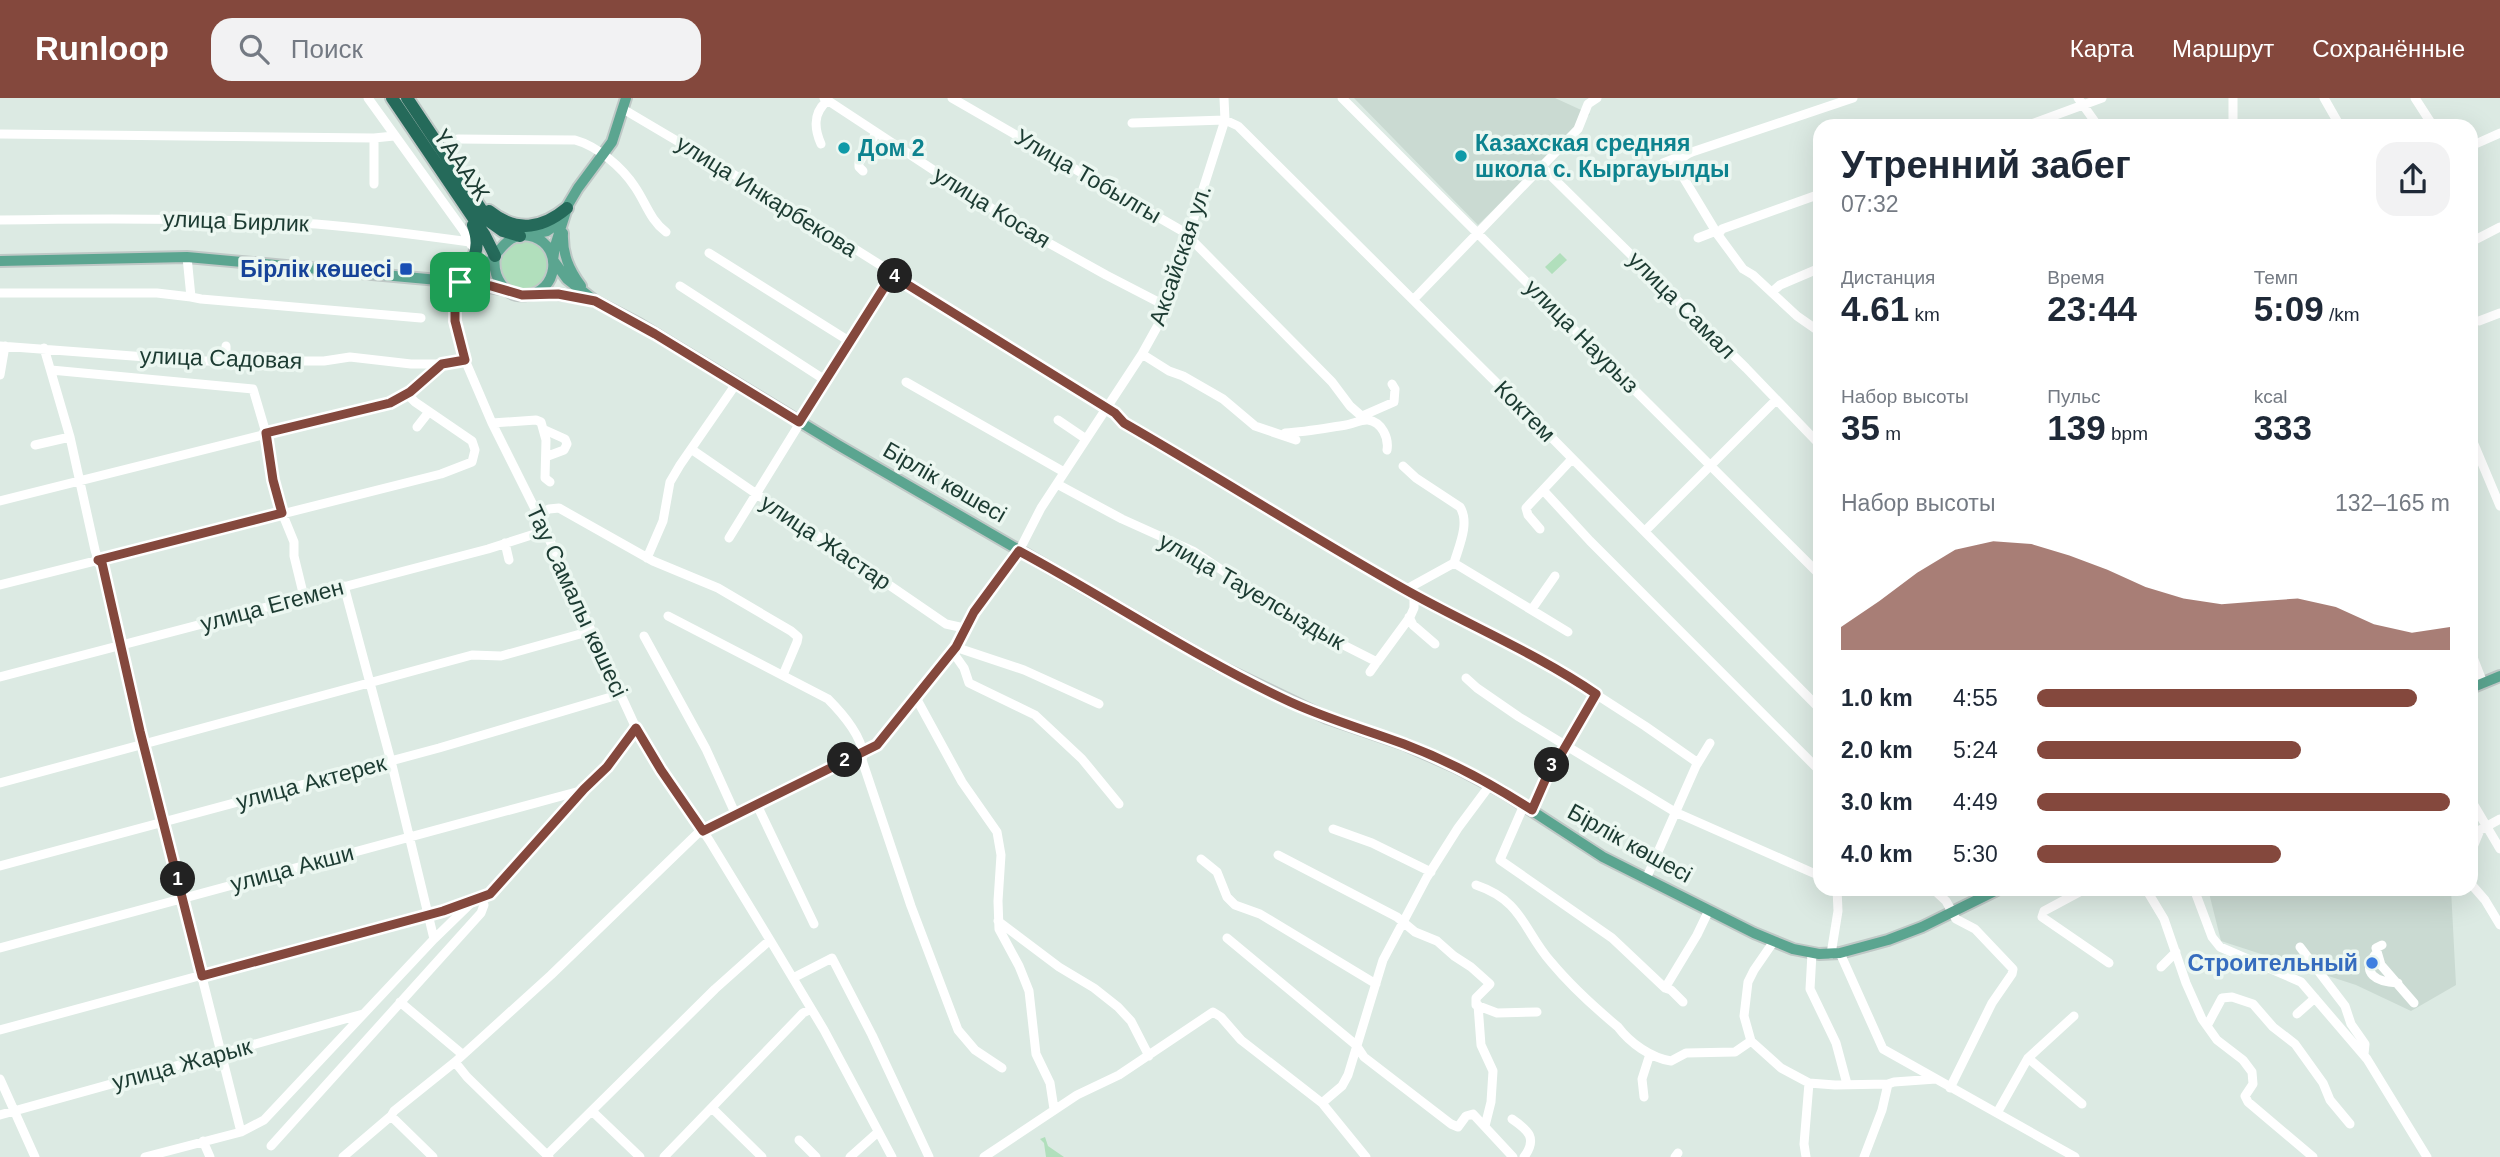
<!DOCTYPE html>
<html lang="ru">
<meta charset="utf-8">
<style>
:root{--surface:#fff;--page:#f2f2f3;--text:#1f2937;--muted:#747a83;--accent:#84483d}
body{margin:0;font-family:Helvetica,sans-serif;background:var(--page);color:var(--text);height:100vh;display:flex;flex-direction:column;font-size:26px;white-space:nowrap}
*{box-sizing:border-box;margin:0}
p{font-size:23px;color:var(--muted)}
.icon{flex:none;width:38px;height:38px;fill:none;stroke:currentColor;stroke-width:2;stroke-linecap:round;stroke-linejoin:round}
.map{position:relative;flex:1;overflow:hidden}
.side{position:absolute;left:1813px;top:21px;width:665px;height:777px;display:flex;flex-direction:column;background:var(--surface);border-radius:21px;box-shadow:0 7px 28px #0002}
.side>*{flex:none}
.pin{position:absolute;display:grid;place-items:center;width:60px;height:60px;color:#fff;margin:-30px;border-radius:14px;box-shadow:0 4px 10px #0006}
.km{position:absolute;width:35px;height:35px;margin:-18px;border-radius:50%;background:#222;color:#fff;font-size:19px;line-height:35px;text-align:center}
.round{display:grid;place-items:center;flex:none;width:74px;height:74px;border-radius:21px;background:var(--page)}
.headline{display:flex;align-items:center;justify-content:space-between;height:119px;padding:0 28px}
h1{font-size:38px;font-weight:800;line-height:52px}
.metrics{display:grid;grid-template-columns:repeat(3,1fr);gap:10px;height:119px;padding:7px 28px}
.metrics div{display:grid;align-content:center}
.metrics b{font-size:35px;font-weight:800}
.metrics small{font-size:19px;font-weight:400}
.metrics p{font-size:19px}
.chart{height:196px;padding:14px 28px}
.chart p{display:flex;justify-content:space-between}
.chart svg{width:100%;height:126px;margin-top:7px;fill:var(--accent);opacity:.7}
ul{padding:0 28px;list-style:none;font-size:23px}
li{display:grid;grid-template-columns:112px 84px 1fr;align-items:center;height:52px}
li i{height:18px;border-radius:9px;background:var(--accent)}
header{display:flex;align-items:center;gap:42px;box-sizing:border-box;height:98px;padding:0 35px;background:var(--accent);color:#fff}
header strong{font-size:33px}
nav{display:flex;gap:38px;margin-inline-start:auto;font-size:24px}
.search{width:490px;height:63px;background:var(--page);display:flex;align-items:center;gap:18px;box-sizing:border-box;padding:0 24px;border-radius:21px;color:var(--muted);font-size:26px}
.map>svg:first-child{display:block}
</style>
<header>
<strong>Runloop</strong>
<div class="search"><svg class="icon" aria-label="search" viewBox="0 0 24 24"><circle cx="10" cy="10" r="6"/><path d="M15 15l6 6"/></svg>Поиск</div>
<nav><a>Карта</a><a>Маршрут</a><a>Сохранённые</a></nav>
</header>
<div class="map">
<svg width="2500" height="1059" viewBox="0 0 2500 1059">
<rect width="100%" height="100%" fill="#dceae3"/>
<!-- built -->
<path fill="#cadad2" d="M1354,0H1555L1590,16L1478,127Z
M2208,791H2451L2456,887L2411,913L2356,887L2221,843Z"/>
<!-- green -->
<path fill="#b1dfbc" d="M500 167a24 24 0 1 1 48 0a24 24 0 1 1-48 0Z
M1560,155L1567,162L1552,176L1545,169Z
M1045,1039L1048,1048L1064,1059H1046L1044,1045L1040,1041Z"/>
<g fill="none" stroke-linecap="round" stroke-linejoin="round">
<defs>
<path id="major" d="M567,110L555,148L553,162L567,181L595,203L639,226L838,347L1217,567L1327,620L1406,647L1456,669L1503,694L1603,759L1754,835L1793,851L1819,856L1840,855L1888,842L1922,829L1999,791
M563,135C562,156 569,172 581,188
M529,137L547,133L556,127L578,90L612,44L626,0
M0,163L187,159L460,184L507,192
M460,184C468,179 477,176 484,170C499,156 508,130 534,139C564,150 557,194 527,197C504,200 492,178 495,158
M535,196H558L589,201
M2471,590L2500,578"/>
<path id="highway" d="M392,0L484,136L495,158
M407,0L489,123L503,133L520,138
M489,113C516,135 542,131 567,110
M436,181C468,182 484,156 473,127"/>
</defs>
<!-- major casing -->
<use href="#major" stroke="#bfc8c6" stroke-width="14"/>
<!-- highway casing -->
<use href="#highway" stroke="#bfc8c6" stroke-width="16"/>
<!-- minor -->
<path stroke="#fff" stroke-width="9" d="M368,0L463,132L471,147
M824,0L1020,129L1106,177L1166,208
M952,0L1184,134L1332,284L1350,308L1366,322
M1342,0L1820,477
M2078,0L2098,28
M2233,0V28
M2324,0L2340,28
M2415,0L2433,28
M623,11L782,105L1115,315L1124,325L1286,420L1324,446L1405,492L1549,566L1645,628L1698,665
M1132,25L1225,22L1238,28L1555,343L1820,611
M2026,28L2102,0
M0,36L374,40L394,38
M374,40V86
M458,41L575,42C597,48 622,69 635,89C646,105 650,122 666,134
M821,46C814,30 813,15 827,3
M2471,48L2500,35
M1663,65L1684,57
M1542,69L1746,270L1820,347
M863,73L859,69V65L876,35
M0,122C105,120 211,120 316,126C367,130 419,137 470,144
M1718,137L1722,131L1820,96
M1698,140L1716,133
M2471,144L2500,129
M709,155L849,243
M436,181C444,172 454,172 465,166
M455,184V223L465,262L492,325L538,417L636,630L661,672L709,742L770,842L824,932L892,1059
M680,188L825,282
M1772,194L1780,187L1820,170
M0,195H157L191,199L187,159
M191,199L201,201L421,220
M1413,202L1578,31L1588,6L1597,0
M2479,223L2500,215
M1820,234L1797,218L1753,177L1743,171L1718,137L1680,74C1678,63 1682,58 1692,54L1853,0
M0,248L199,263H324L350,259L411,266H442
M226,248V264
M44,250L70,339L95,452L98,462L102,465L140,633L241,1034
M1142,256L1169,273L1183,278L1223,301L1255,328L1296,342
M51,272L253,291L266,335L276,400L294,444V458L304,499
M0,277L5,248
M906,284L1064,374
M1362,318L1394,304L1395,291L1392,286
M1058,322L1086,341
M492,325L536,322L541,324L546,342L545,380L550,384
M417,329L428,315
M545,332L565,341L567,346L564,352L548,358
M1285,335C1306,334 1326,330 1346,327C1353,326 1362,321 1368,322C1382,324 1389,340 1387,352
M2471,339L2500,408
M35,347L70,339
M691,351L946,526L964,530
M1403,368L1416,380L1460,409C1470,425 1459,448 1454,465L1405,492
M1057,386L1122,421L1193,453L1308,529L1377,564L1410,519L1414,510V496
M1543,392L1590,443L1820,673
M0,403L390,305L410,294L442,266L465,262
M538,417L549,411L559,410L653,463L718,490L791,533L798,539L797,544L783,577
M1540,431L1528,417L1526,410L1572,361
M1645,433L1776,302
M729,440L892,176
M505,445L509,462
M647,460L663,423L670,384L680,367L736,286
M1454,465L1568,534
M0,487L441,376L472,364L475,352L472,343L415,304L410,299V294
M344,488L392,667L434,841
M1532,511L1555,478
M668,518L828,601C841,614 867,643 862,662L911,808L958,932L975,952L1002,970
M1409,519L1413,527L1435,546
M644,538L706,651L735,715
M955,549L1024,572L1099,606
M952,553L964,570L969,585L1035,617L1082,661L1119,706
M2471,554L2483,585
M1370,574L1377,564
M0,579L488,451L544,433
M1466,580L1477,590L1519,619L1675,714L1820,778
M915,598L962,684L997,734L1001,757L998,803L999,831L1019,868L1029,893L1036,956L1050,985L1054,1011
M0,685L472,557L501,558L591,533
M2471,702L2500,751
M756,705L814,826
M1524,707L1500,762L1612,840L1665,890L1697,837L1709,812
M1532,712L1550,671L1560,658L1596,596
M1333,731L1372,745L1431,774
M2471,754L2480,732L2500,721
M1278,757L1397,819L1415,834L1437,843L1454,858L1471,869L1490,886L1476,900V907L1497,915L1537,914
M1201,761L1217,774L1227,799L1235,807L1260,816L1376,886
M0,768L439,650L621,596
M1646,781L1696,668L1710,645
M2471,786L2485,802L2500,827
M1476,787C1523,803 1523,832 1551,864C1571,888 1594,909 1618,929C1630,945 1651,960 1671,963L1686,955L1735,954L1751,943
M1933,791L1946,803L1956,821L1975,831L2013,871L2012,876L1992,905L1950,990
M2085,791L2044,813L2042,819L2109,865
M2146,791L2164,821L2186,885L2202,921L2217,942L2243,962L2252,974L2253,986L2245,998L2248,1004L2313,1059
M2194,791L2212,839L2220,849L2301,884L2367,961L2427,1059
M998,823L1059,869L1094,890L1118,909L1131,923L1149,958
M1227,840L1356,947L1364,959L1451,1026L1458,1029L1466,1018L1473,1016L1513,1059
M1774,843L1754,872L1748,884L1744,918L1751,943L1781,970L1809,985L1835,987L1888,986L1894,984L1936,981
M2382,847L2376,850L2381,867L2414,905
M2300,849L2345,908L2351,926L2365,946L2364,956
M0,850L580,693
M2377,854C2359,876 2377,884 2398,885
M1812,855L1810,891L1836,945L1847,986
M1840,855L1883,951L2075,1059
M1831,856L1838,813L1837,791
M2161,869L2176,854
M793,880L832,860L872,937L929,1059
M1665,890L1671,892L1683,904
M400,904L462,956
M1478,907L1481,947L1493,973L1491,1004L1485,1028
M2297,916L2315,900
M2208,926L2222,900L2232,899L2253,906L2273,929L2295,946L2323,985L2330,1002L2350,1026
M0,932L471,804
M2028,960L2082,1006
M455,964L467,979L549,1059
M0,981L35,1059
M1644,999L1642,981L1650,956
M1322,1005L1342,988L1348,977L1383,862L1427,779L1458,730L1490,687
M712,1010L762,1059
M593,1014L640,1059
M1997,1015L2028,960L2074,918
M0,1017L363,916
M391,1018L433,1059
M1512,1021C1528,1032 1538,1040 1524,1059
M799,1042L816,1059
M203,1043L210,1059
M271,1048L481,815L484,807L481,801
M547,1057L715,891L770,842
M145,1059L241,1034L264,1022L434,841L470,806L497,790L584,691L607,669L636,630
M343,1059L391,1018L394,1013L455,964L551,877L697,736L877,647L955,549L964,530L1019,453L1041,410L1142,256L1162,220L1225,22L1224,0
M664,1059L803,915L811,911
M850,1059L878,1034
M984,1059L1077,997L1119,977L1213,914L1221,919L1241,942L1322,1005L1366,1059
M1675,1059L1678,1055
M1806,1059L1804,1046L1809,985
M1864,1059L1882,1012L1888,986"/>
<!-- major -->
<use href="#major" stroke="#5ba590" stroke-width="10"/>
<!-- highway -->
<use href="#highway" stroke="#256a5a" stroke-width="12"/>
</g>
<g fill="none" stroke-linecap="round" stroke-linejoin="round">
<defs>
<path id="route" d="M892,177L1115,315L1124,325C1218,379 1310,438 1404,491C1468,527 1536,555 1596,596L1560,658L1550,671L1532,712C1492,686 1449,663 1404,646C1364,631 1323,620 1284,601C1193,558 1108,501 1019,453L974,514L956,549L877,647L703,733L661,672L636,630L607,669L584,691L490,796L443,813L202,878L140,633L102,465L98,462L282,415L273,382L266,335L390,305L410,294L442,266L465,262L455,223V184L491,188L522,197L558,196L595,203L655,236L799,324Z"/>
</defs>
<!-- route casing -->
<use href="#route" stroke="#fff" stroke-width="14"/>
<!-- route -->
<use href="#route" stroke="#84483d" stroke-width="9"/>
</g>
<!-- markers -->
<g fill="#0f9aa8" stroke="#ecf7f1" stroke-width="2.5">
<circle cx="844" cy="50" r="7"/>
<circle cx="1461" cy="58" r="7"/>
</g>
<rect fill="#1a4fb4" stroke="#ecf7f1" stroke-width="2.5" x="399" y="164" width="14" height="14" rx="3.5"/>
<circle fill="#3f7fe0" stroke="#ecf7f1" stroke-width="2.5" cx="2372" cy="865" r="7"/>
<g text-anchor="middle" stroke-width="7" stroke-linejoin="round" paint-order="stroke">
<!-- culture labels -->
<g font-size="23" font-weight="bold" fill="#0d838f" stroke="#ecf7f1" text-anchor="start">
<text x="1475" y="53">Казахская средняя<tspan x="1475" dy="26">школа с. Кыргауылды</tspan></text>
<text x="858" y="58">Дом 2</text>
</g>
<!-- street labels -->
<g font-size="23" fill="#1c3b32" stroke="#ecf7f1">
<text transform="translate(462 67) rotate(56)" y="8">ҮАААЖ</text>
<text transform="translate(1088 78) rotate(30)" y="8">Улица Тобылгы</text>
<text transform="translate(767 98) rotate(32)" y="8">улица Инкарбекова</text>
<text transform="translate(992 109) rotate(32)" y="8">улица Косая</text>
<text transform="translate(236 123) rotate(2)" y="8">улица Бирлик</text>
<text transform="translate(1180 157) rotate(-71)" y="8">Аксайская ул.</text>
<text transform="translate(1682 207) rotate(45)" y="8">улица Самал</text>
<text transform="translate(1582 238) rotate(45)" y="8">улица Наурыз</text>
<text transform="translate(221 260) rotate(2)" y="8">улица Садовая</text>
<text transform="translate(1525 313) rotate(45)" y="8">Коктем</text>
<text transform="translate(945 384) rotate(30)" y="8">Бірлік көшесі</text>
<text transform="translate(826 444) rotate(34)" y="8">улица Жастар</text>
<text transform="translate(1252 493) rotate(30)" y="8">улица Тауелсыздык</text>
<text transform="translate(577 503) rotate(65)" y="8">Тау Самалы көшесі</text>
<text transform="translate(272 507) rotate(-15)" y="8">улица Егемен</text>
<text transform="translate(311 684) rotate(-15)" y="8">улица Актерек</text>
<text transform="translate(1630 745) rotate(29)" y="8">Бірлік көшесі</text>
<text transform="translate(292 770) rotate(-15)" y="8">улица Акши</text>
<text transform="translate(182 966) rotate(-15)" y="8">улица Жарык</text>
</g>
<!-- transit labels -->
<g font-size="23" font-weight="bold" fill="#164399" stroke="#ecf7f1" text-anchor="end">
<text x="392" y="179">Бірлік көшесі</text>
</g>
<!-- shop labels -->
<g font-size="23" font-weight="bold" fill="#366cbe" stroke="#ecf7f1" text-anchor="end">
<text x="2358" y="873">Строительный</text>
</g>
</g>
</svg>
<div class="pin" style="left:460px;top:184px;background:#1e9e55"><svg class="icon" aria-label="arrive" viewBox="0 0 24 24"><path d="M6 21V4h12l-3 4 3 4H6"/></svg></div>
<b class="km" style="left:178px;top:781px">1</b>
<b class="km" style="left:845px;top:662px">2</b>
<b class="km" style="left:1552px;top:667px">3</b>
<b class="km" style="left:895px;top:178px">4</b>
<section class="side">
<div class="headline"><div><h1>Утренний забег</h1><p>07:32</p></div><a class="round"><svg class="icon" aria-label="share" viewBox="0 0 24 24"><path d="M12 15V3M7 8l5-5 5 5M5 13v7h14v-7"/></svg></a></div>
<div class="metrics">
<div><p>Дистанция</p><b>4.61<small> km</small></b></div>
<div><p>Время</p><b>23:44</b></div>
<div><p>Темп</p><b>5:09<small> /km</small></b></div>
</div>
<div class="metrics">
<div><p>Набор высоты</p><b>35<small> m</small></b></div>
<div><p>Пульс</p><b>139<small> bpm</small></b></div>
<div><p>kcal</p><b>333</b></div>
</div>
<div class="chart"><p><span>Набор высоты</span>132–165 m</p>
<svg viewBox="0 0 160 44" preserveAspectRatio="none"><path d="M0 44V36L10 27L20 17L30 9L40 6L50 7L60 11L70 16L80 22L90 26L100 28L110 27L120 26L130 29L140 35L150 38L160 36V44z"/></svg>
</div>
<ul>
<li><b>1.0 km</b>4:55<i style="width:92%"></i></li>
<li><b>2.0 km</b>5:24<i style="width:64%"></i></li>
<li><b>3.0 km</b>4:49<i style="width:100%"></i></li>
<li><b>4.0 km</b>5:30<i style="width:59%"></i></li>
</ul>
</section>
</div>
